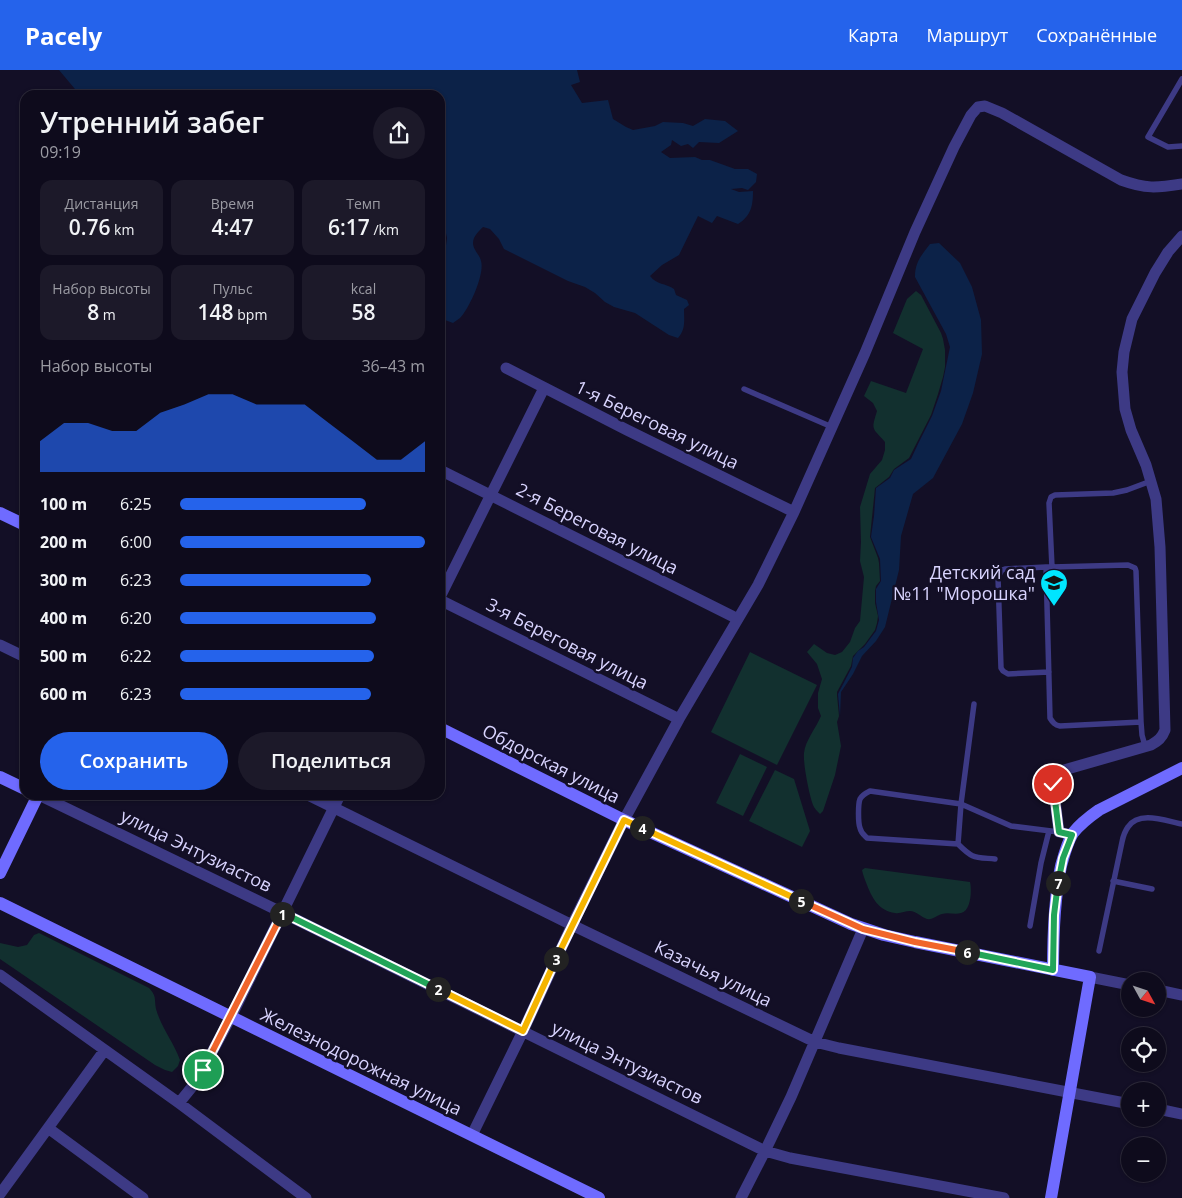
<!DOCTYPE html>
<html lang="ru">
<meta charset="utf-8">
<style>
:root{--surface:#0e0b1c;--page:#1c1929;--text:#f1f3f6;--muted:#9b9ba3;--line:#2e2b3b;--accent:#2563eb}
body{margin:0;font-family:"Open Sans",sans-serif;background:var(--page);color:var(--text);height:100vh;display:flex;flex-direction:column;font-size:19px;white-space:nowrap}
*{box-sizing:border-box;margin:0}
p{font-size:16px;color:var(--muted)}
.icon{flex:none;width:28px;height:28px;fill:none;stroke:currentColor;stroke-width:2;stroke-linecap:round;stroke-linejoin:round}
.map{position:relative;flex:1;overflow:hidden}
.drawer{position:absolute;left:20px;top:20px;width:425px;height:710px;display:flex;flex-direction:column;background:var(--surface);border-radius:15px;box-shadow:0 1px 4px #0004,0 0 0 1px var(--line)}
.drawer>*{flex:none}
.needle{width:32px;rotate:130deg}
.buttons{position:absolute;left:1121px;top:902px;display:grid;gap:10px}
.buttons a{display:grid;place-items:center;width:45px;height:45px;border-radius:50%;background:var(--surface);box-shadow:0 1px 4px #0004,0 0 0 1px var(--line);font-size:25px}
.pin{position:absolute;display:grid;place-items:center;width:42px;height:42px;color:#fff;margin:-21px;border:2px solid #fff;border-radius:50%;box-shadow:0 1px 5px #0007}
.km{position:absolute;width:25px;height:25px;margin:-12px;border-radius:50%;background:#222;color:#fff;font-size:14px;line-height:25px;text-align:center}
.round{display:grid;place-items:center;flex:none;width:52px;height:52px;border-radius:26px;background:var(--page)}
.summary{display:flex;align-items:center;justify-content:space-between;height:85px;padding:0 20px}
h1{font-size:28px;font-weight:600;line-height:38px}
.metrics{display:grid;grid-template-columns:repeat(3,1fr);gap:8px;height:85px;padding:5px 20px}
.metrics div{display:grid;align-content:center;border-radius:12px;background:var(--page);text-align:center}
.metrics b{font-size:21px;font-weight:600}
.metrics small{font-size:14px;font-weight:400}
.metrics p{font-size:14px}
.chart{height:140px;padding:10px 20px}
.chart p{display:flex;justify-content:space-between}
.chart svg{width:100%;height:90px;margin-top:5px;fill:var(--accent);opacity:.7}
.action{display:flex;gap:10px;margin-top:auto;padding:10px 20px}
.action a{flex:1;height:58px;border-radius:30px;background:var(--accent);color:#fff;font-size:20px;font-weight:600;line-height:58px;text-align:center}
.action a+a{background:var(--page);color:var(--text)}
ul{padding:0 20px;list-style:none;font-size:16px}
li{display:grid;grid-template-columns:80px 60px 1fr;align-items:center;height:38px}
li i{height:12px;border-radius:6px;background:var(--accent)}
header{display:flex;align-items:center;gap:30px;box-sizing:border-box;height:70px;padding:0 25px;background:var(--accent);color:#fff}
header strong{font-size:24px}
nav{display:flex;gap:28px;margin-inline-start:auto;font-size:18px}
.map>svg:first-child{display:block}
</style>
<header>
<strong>Pacely</strong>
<nav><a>Карта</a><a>Маршрут</a><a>Сохранённые</a></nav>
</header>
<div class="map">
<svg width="1182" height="1128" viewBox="0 0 1182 1128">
<rect width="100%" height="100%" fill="#130f26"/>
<!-- green -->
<path fill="#12302f" d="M916,221L921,225L941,263L943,269L945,280V297L943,307L938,324L931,345L909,388L894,399L889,407L875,418L870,467L878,488L879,493L880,511L876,516L875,521V533L878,546L877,553L875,560L865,574L853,586L851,596L837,622V625L839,646L837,652L841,676L835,705L823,741L820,744C817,741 814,738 813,735C809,724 803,694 804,683C805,671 816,658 821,646L818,638V623L822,609L817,594L807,582L814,574L827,583L835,585L842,582L850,572L855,558L860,551L864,507L860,491L861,472L860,437L870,404L882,390L885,380V372C872,357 871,361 877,341L873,333L864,326L871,311L906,323L923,279L893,263L907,229Z
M750,582L817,615L777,695L711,662Z
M740,684L767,697L743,746L716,733Z
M775,700L794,709L810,761L802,777L749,751Z
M865,798L970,812C972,820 971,841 961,843C955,845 948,842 942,844C937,845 933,850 927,849C921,847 916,841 910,841C905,841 900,844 895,843C879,841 872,828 867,815C865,810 863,805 862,800Z
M39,863L149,918C157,927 154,928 156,939C161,957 174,973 180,990L178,996L172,1002L165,1000L155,995L0,889V873L18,877L27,875L34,865Z"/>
<!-- water -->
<path fill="#0c2248" d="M59,0H577L580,12L571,15L582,33L608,30L613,49L626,57L633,60L655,56L663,52L683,53L693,56L705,49L725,51L738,61L719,73L699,72L693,78L688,74L681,76L672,70L671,75L661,82L670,88L695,87L702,90H710L735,99H748L757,104L756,112L748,120L742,118L731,119L739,122L753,121C753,136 751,146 738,154L717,146L712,153L698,146L679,185L662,195L650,206C657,215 665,213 674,219L676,225L687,230L689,235L684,239C684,250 686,259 678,268L669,265L635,243L614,237L605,232L595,223L585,217L568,211L504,179L499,169L490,159L483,157C479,161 473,166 473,173C473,180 480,185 481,191C485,204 469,239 460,248C458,250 455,251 453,253L445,250L440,240L444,230L440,220V201L444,190L447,168L443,149L440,145V25H80Z
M939,173L960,193L972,217L981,250L982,284L973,323L962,354L933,408L913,424L901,466L899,500L885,557L876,571L862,586L853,604L841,622L840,646L838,624L852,597L853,588L858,581L864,577L876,561L879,550L876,532V519L881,511L880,489L871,467L874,446L876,418L890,408L894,400L911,389L918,374L932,346L941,321L950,277L946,264L915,207C915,192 921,186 930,174Z"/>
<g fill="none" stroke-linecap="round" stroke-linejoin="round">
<!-- lane -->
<path stroke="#3d3a85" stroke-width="5.5" d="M1182,9L1148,67L1168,77L1182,76
M744,319L832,357
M1046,497L1005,499L1002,500L998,507L1001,598L1003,601L1008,604L1049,602
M1052,497L1128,495L1135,498L1136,501L1141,652L1060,656C1055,655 1053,653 1050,648L1046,497H1052L1049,433L1051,427L1055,425L1113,423L1127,420L1151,411
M974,634L961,734L958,774L867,768C864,765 861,763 860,758C858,753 858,734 860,729C862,725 866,723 870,721L961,734L1011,756L1059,762
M1141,652L1142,665L1145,676
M958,774C973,789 974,787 995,789
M1113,811L1152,819
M1030,856L1041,793L1049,761
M1099,881L1122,772C1123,767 1125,761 1128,757C1139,740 1166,751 1182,754"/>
<!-- street -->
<path stroke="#3d3a85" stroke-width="11" d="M506,298L627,360L794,442
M440,400L738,549
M440,527L544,318
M440,530L679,649
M0,575L25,587
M39,725L283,843L765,1081L790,1088L1004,1128
M308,725L572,855L815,972L839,978L1130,1034
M1072,765L1059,762L1053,714L1058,704L1064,700L1151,675C1158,671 1162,668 1165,660L1160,477L1156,429L1146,395L1131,360L1125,339L1122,302L1124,282L1132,249L1155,203L1168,182L1182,166
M0,905L179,1033L306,1128
M1090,907L1130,915
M1158,920L1182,925
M179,1033L196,1012L231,947L340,725
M1158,1039L1182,1044
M48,1058L143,1128
M472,1065L523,961L572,855L624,750L679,649L758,515L794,442L865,283L915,162L954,77L971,45L978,37L985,36L1002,43L1121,110C1146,119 1156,118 1182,114
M0,1124L104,981
M741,1128L765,1081L791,1027L863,859"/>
<!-- secondary -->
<path stroke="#6f6bff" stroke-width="12" d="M0,443L25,455
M440,658L624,750L851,854L884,865L915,872L1090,907L1051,1128
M0,707L25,719
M0,803L38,725
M0,833L599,1128
M1053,900C1053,865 1054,830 1061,796C1064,785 1067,773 1073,763C1080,754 1089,747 1099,740L1182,698"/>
</g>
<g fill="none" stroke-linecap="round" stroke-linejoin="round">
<defs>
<path id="split-1" d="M203,1000L282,844"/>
<path id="split-2" d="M282,844L283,843L438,919"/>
<path id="split-3" d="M438,919L523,961L556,889"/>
<path id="split-4" d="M556,889L624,750L642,758"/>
<path id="split-5" d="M642,758L801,831"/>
<path id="split-6" d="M801,831L863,859L915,872L967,882"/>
<path id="split-7" d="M967,882L1053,900L1054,845L1058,813"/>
<path id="split-8" d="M1053,714L1059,762L1072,765L1063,788L1058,813"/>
</defs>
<!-- split-1 casing -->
<use href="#split-1" stroke="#fff" stroke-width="10"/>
<!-- split-2 casing -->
<use href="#split-2" stroke="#fff" stroke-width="10"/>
<!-- split-3 casing -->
<use href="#split-3" stroke="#fff" stroke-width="10"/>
<!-- split-4 casing -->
<use href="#split-4" stroke="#fff" stroke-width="10"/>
<!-- split-5 casing -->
<use href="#split-5" stroke="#fff" stroke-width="10"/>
<!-- split-6 casing -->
<use href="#split-6" stroke="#fff" stroke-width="10"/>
<!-- split-7 casing -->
<use href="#split-7" stroke="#fff" stroke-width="10"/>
<!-- split-8 casing -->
<use href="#split-8" stroke="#fff" stroke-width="10"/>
<!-- split-1 -->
<use href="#split-1" stroke="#f0652b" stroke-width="6"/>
<!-- split-2 -->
<use href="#split-2" stroke="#22a559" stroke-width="6"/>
<!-- split-3 -->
<use href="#split-3" stroke="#f5b400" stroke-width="6"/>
<!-- split-4 -->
<use href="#split-4" stroke="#f5b400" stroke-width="6"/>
<!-- split-5 -->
<use href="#split-5" stroke="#f5b400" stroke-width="6"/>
<!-- split-6 -->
<use href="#split-6" stroke="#f0652b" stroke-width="6"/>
<!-- split-7 -->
<use href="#split-7" stroke="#22a559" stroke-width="6"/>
<!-- split-8 -->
<use href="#split-8" stroke="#22a559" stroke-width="6"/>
</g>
<!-- icons -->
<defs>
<symbol id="school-pin" viewBox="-11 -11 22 30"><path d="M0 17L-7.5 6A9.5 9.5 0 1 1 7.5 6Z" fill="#00e5ff" stroke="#130f26"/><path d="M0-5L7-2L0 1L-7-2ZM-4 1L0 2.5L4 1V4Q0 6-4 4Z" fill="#111"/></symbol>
</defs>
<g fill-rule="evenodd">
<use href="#school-pin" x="1038" y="497" width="32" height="43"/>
</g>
<g text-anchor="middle" stroke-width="5" stroke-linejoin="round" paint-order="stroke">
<!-- street labels -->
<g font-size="18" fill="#d9d4ff" stroke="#130f26">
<text transform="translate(657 355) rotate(26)" y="6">1-я Береговая улица</text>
<text transform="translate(597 459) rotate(27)" y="6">2-я Береговая улица</text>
<text transform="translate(567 574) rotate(27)" y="6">3-я Береговая улица</text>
<text transform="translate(551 694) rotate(27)" y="6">Обдорская улица</text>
<text transform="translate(196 781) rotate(26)" y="6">улица Энтузиастов</text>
<text transform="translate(713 904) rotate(26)" y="6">Казачья улица</text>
<text transform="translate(361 992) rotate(26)" y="6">Железнодорожная улица</text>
<text transform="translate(627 993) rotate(26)" y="6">улица Энтузиастов</text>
</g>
<!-- poi labels -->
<g font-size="18" fill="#d9d4ff" stroke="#130f26" text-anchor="end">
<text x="1035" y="509">Детский сад<tspan x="1035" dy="21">№11 "Морошка"</tspan></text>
</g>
</g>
</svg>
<div class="buttons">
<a><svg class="needle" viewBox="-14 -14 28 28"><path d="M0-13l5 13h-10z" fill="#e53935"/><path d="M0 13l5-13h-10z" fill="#9b9ba3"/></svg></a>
<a><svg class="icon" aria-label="locate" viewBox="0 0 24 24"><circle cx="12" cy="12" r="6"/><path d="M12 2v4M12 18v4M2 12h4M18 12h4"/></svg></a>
<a>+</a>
<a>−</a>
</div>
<div class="pin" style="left:203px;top:1000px;background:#1e9e55"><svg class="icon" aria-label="arrive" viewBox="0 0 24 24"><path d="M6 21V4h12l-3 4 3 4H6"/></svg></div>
<div class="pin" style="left:1053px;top:714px;background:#d93025"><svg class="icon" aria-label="check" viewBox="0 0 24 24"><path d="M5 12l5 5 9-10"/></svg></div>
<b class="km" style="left:282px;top:844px">1</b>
<b class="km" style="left:438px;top:919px">2</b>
<b class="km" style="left:556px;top:889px">3</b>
<b class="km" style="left:642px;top:758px">4</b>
<b class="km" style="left:801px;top:831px">5</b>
<b class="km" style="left:967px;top:882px">6</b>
<b class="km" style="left:1058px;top:813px">7</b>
<section class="drawer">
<div class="summary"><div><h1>Утренний забег</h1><p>09:19</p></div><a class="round"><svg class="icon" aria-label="share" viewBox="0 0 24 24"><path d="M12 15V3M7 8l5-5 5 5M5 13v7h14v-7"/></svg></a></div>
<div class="metrics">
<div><p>Дистанция</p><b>0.76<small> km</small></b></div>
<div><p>Время</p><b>4:47</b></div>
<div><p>Темп</p><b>6:17<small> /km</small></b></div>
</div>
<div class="metrics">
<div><p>Набор высоты</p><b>8<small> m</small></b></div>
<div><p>Пульс</p><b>148<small> bpm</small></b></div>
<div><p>kcal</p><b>58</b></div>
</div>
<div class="chart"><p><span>Набор высоты</span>36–43 m</p>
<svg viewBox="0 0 160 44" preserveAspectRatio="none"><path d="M0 44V29L10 20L20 20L30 24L40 24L50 15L60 11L70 6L80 6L90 11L100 11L110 11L120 20L130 29L140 38L150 38L160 29V44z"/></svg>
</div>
<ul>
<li><b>100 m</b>6:25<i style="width:76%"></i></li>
<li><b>200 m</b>6:00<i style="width:100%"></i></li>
<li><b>300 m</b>6:23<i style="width:78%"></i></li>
<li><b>400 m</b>6:20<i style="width:80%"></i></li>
<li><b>500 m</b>6:22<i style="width:79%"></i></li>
<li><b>600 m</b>6:23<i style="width:78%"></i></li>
</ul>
<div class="action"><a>Сохранить</a><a>Поделиться</a></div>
</section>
</div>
